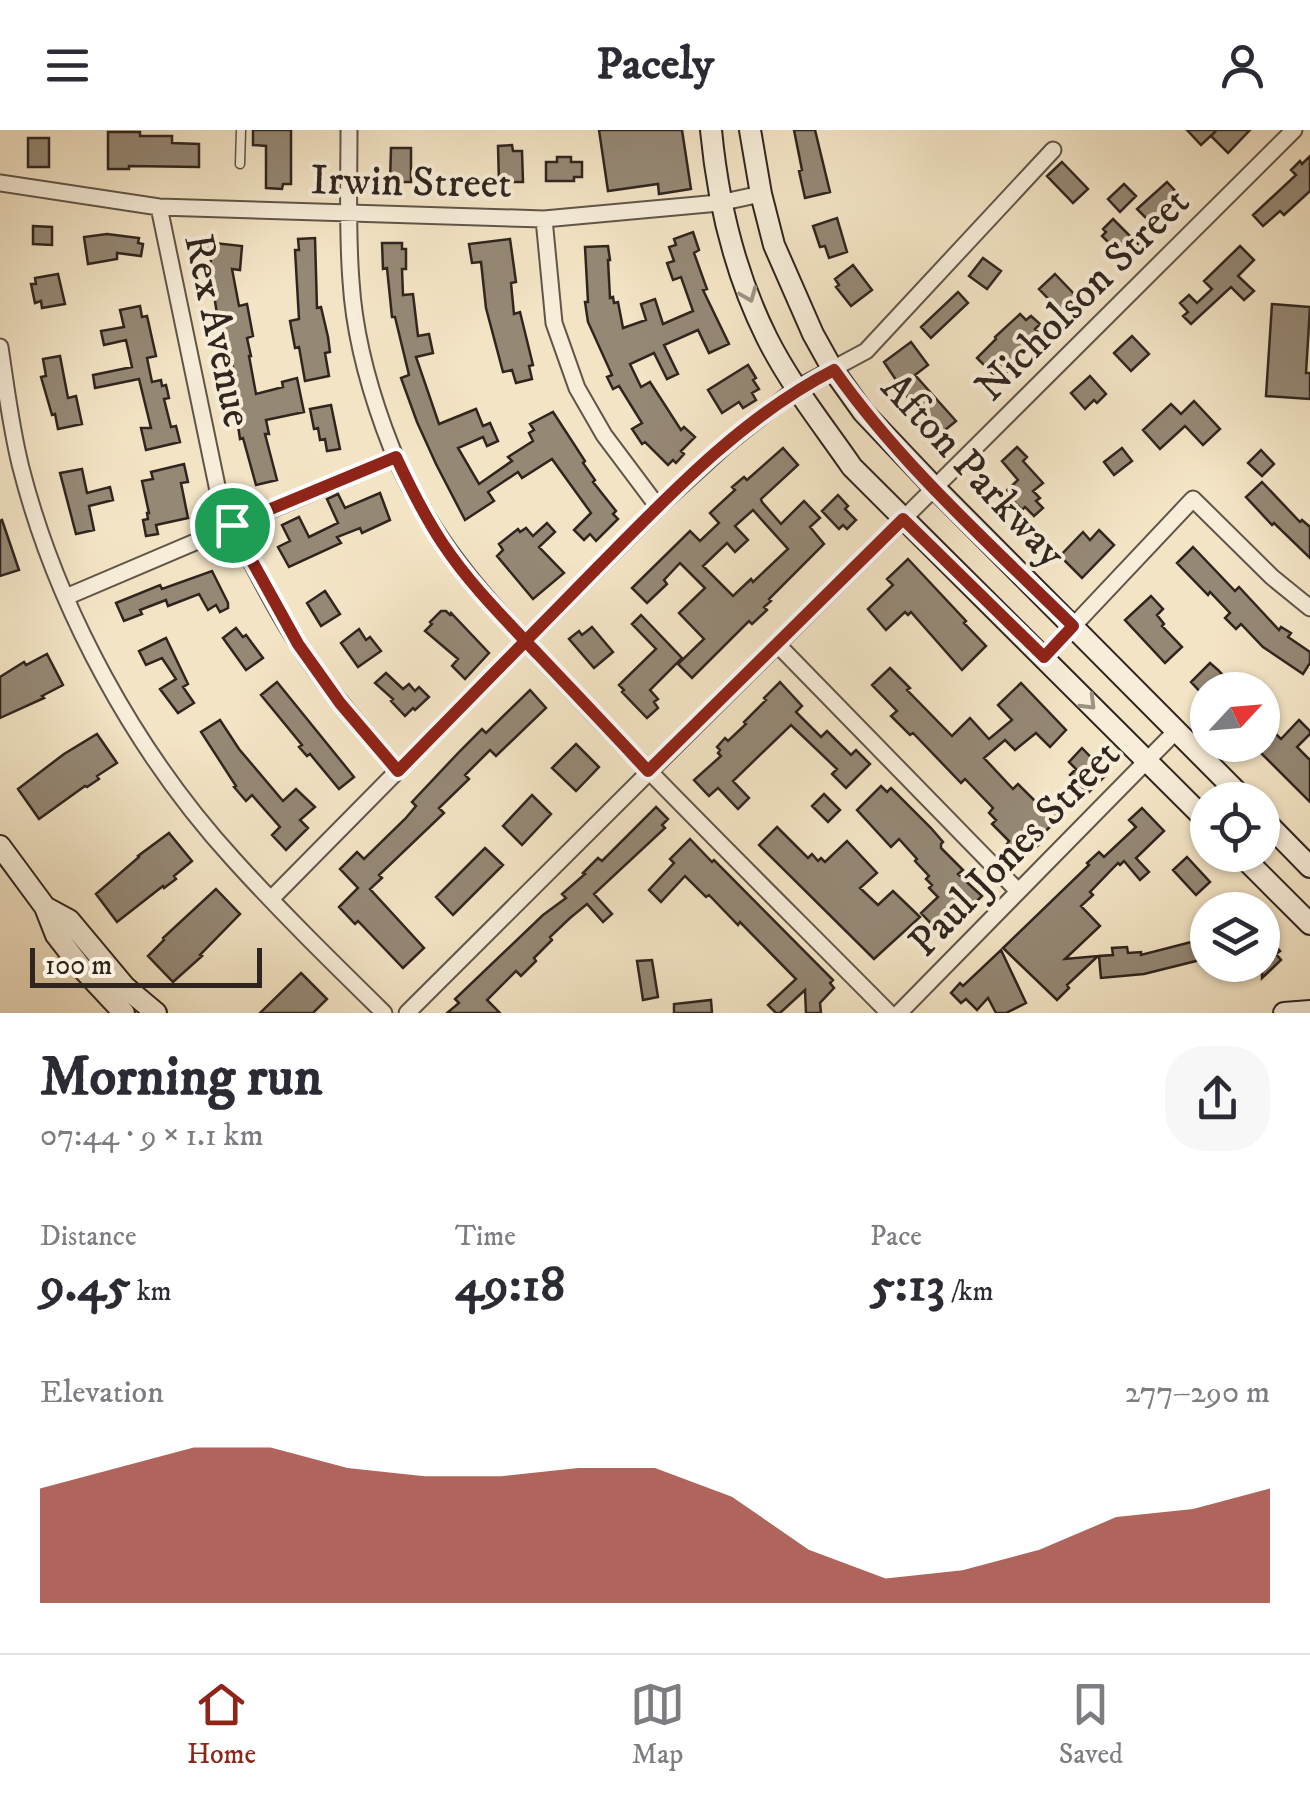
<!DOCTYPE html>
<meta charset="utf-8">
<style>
:root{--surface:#fff;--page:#f7f7f7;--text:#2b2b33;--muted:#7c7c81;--line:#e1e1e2;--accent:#8f2418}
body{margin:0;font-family:"IM FELL DW Pica",serif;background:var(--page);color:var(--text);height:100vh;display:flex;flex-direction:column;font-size:38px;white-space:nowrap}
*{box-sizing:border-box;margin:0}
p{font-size:32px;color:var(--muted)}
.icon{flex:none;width:55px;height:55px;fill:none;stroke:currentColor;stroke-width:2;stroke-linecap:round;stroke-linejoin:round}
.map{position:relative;height:883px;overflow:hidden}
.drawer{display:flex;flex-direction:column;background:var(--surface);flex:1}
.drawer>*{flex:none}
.needle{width:65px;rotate:64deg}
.controls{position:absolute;left:1190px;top:542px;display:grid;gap:20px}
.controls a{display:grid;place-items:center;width:90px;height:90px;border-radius:50%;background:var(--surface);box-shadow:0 2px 8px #0004;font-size:50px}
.scale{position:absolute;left:30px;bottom:25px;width:232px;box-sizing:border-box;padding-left:10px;border:5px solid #30251e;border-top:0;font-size:28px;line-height:35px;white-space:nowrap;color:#30251e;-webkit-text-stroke:8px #f7edd9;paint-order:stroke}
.pin{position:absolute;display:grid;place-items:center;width:85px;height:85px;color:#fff;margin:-42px;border:5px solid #fff;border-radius:50%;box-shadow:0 2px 10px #0007}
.round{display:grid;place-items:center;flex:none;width:105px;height:105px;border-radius:40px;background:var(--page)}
.summary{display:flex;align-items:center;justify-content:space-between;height:170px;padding:0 40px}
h1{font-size:55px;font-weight:700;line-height:75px}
.figures{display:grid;grid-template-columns:repeat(3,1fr);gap:15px;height:170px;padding:10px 40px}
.figures div{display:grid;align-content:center}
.figures b{font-size:50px;font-weight:700}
.figures small{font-size:28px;font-weight:400}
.figures p{font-size:28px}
.chart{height:280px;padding:20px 40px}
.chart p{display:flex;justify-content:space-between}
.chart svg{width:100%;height:180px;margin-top:10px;fill:var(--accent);opacity:.7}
header{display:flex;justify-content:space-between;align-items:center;height:130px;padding:0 40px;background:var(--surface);font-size:45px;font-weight:700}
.dock{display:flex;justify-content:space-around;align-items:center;height:140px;border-top:2px solid var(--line);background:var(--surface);font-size:28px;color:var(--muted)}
.dock a{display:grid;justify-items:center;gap:5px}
.dock .on{color:var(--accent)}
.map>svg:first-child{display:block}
</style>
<header><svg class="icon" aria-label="menu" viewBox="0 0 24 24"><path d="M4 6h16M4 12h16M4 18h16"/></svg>Pacely<svg class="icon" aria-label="person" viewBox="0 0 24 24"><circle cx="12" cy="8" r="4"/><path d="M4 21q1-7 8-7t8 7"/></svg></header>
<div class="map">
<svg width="1310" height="883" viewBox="0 0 1310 883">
<rect width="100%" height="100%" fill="#f3e4c5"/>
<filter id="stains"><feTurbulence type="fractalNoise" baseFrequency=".002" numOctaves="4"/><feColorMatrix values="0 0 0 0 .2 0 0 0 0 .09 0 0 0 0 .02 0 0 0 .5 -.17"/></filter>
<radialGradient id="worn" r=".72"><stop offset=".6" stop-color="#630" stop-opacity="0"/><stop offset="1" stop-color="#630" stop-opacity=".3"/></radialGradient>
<!-- building -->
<path fill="#958875" stroke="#30251e" stroke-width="2.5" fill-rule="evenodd" d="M253,0H291V54H283L282,59L266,58V16L253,15Z
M599,0H682L691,59L659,64L658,54L608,61Z
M794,0H815L830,62L805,68L799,41L802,40Z
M1187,0H1250L1228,23L1211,6L1216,1L1201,15Z
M108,2H140V6H172V13L199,14V37L129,36V39H108Z
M28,8H49V37H28Z
M512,15L513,21H522L523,52H499L498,16Z
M391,18H411V52H390Z
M1310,26V61L1284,85L1280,81L1263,96L1253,85L1296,45L1291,40L1300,31L1302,34Z
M557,27H571V32H582V47H574V51H546V32H557Z
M1062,32L1088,59L1073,73L1047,46Z
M1167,52L1179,65L1150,92L1137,79Z
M1124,54L1136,66L1120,82L1108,69Z
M837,88L847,122L829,128L825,116L820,117L813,96Z
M1113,89L1138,114L1124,128L1102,106L1106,102L1103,99Z
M33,96L52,97V115L33,114Z
M693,102L699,120L694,123L707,159L703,160L729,214L709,223L698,200L664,215L678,244L667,249L654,223L630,234L641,257L650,252L681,300L684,297L695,307L681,321L684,324L676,333L673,330L668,335L645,312L642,314L632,299L642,293L619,256L613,259L607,247L612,245L588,192L585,172H588L585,117L608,116L610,130H608L610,168L613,167L614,173L618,172L623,198L646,190L641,174L655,169L663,194L693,181L681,147L673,150L667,133L674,131L669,117L676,115L674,109Z
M107,104L139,108L138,113L143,114L141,126L117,123V129L88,134L84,107Z
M315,108L317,178L321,177L328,207L330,222L325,223L329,246L305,251L299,217L295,218L290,191L299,189L295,120H299L298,109Z
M510,109L516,152L511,153L514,184L520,182L533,235L529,236L532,249L516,253L512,240L503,242L486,178L481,132L472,133L469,114Z
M205,112L242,116L240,140L232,139L239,176L247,174L253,206L247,208L251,226H249L256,264L283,257L282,252L297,248L304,282L266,290L269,304H265L277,350L256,355L243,308L240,309L231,248L235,247L230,223L226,224L218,190L210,140L211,128L204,127Z
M382,113H402V119H406V139H402L403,165L413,164L418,206L429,204L433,223L416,227L439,294L476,279L483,296L490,293L498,311L487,316L483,307L458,318L479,354L512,331L508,327L533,311L529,303L534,300L530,294L553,282L585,331L583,333L595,350L593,352L616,381L613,384L618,389L596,411L590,404L584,410L574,400L591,383L552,329L522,348L518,342L488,362L494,371L465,390L436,334L417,292L401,248L409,245L395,187H392L387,138L383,139Z
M1240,116L1254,130L1238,146L1254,161L1244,170L1231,157L1191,194L1183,186L1188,182L1180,173L1189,165L1197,173L1212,159L1204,151Z
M983,128L1001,141L987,159L969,146Z
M853,135L872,160L851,176L836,157L839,155L835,149Z
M58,144L65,174L42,178L41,171L35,173L31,154H36L35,148Z
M1055,144L1076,166L1060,181L1039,159Z
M958,162L968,173L931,208L921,197Z
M1272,174L1310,177L1306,243H1310V269L1266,266Z
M140,176L142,187L147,186L156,226L147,228L152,252L161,250L162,256L166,255L169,268L164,269L171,297L176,296L180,312L146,320L141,298H151L139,249L95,258L93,245L132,237L126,210L104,215L101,201L124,197L120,180Z
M1020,184L1026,190L1031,186L1040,194L1035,199L1040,204L1012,230L1004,239L1007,242L999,250L977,228L996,209L995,207Z
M1132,206L1149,224L1131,241L1114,223Z
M911,212L928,235L915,245L956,291L939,305L912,274L884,232Z
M60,226L68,268L76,266L82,294L58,299L55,284L52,285L41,247L46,246L43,229Z
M748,235L756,248L753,250L759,259L752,263L756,270L743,278L739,272L722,283L708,260Z
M1090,246L1106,264L1097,273L1094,270L1085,279L1071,263Z
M1194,271L1220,299L1203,315L1185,296L1160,319L1143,300L1171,274L1181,284Z
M331,275L340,319L327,321L325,309L320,310L318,298L314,299L310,279Z
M1017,317L1027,327L1023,331L1043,353L1033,361L1040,368L1036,371L1043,378L1034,386L1025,377L1022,380L1005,362L1018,350L1002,331Z
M783,318L798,335L761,369L762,372L781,394L804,371L820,388L810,397L824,414L769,469L771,471L764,477L767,480L752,494L749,491L692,548L678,534L704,509L679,483L705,458L680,433L664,450L667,454L647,473L632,458L690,401L700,411L719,393L710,383L735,360L732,357L744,347L747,350ZM753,380L788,419L753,452L751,449L733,466L703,436L727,413L735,422L748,410L735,396Z
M1122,318L1132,331L1114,345L1104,332Z
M1261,320L1274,334L1262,346L1248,333Z
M184,334L188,352L181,353L188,388L156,395L158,404L146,406L143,390L148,389L147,383H149L142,351L153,349L151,342Z
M82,339L87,363L110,357L113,370L89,376L94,400L76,404L60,343Z
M1262,352L1300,392L1302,390L1310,397V428L1274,393L1272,395L1246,367Z
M380,363L390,390L362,403L360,398L337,407L341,413L289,437L278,417L290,411L282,395L299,387L309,407L338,393L327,369L338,364L345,378Z
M838,365L848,376L845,379L856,390L847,399L843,395L839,399L822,381Z
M2,390L19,440L0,446V391Z
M547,393L555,402L539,417L564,443L533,469L497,426L503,420L499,414L518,399L520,402L526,398L533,406Z
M1099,400L1114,415L1082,448L1060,426L1083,402L1090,410Z
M1193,417L1235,461L1239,457L1279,500L1281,497L1291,503L1288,507L1310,522V533L1303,544L1263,517L1241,494L1236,499L1225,488L1230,483L1210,462L1208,465L1177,433Z
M908,429L966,491L964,493L986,516L962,540L911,482L908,485L905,482L886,500L868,479L893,455L887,449Z
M212,441L228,473V478L220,482L216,475L208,480L199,464L168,476L166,470L140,480L142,484L124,491L116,473L160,455L162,459Z
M325,461L340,484L321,496L307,473Z
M1151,466L1163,479L1157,485L1164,494L1162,496L1182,517L1165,533L1125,490Z
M441,481H446L450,485L451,483L489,523L465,549L452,536L458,529L425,501L432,494L430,492Z
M641,485L682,528L650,560L658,569L654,572L658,578L647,588L622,562L624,560L619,555L656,519L632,494Z
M592,497L613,522L594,538L569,509L579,501L582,505Z
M236,498L243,507L246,505L263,528L246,540L223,508Z
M359,499L366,510L370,507L381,521L358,537L341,513Z
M166,508L188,554L183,557L194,573L178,583L160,559L176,549L162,528L146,535L139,521Z
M47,524L63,555L42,566L44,568L0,588V547L24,532L26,535Z
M1210,533L1218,540L1237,560H1208V570L1191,552Z
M890,538L910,558L907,560L952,606L970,588L989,609L1012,590L998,575L1021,553L1066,600L1050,617L1036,603L1015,620L1005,610L984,628L1013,659L1018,654L1043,679L1051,671L1064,684L1039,707L1043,711L1025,727L1022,724L1019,727L1007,714L1009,711L992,694L996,690L989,683L993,678L965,649L961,653L913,603L910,605L891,586L897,581L872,555Z
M386,543L403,559L409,554L415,561L419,557L429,567L415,580L413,578L405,586L391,571L393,569L375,553Z
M277,552L354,647L339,659L310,624L307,626L299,617L302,615L261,565Z
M780,552L802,576L796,582L821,607L827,601L851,625L856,620L870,634L846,658L832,644L837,639L791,595L733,651L749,668L738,679L718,658L709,666L694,650L721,626L718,623L720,620L717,617L725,608L728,611L746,594L744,592L766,570L764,568Z
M530,560L546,578L496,626L490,620L465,645L469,649L439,678L444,683L379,745L382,748L370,759L424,818L403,838L358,791L355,794L339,777L358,758L340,739L357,722L364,729L405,689L416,676L412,672L460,621L482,599L486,603Z
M220,590L239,619L283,671L296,659L315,677L300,690L308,698L286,720L272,705L280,697L252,665L246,671L234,657L236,656L201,602Z
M1299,590L1310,601V604L1297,617L1310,630V672L1253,615H1262V591L1281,609Z
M97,604L117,633L97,646L99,649L87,657L85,656L39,689L18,659L64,624Z
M576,614L599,637L576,661L552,638Z
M1082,618L1107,644L1088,663L1070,645L1076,639L1069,632Z
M881,656L887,662L891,658L931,698L943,712L941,714V718L963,740L958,744L982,766L942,805L921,783L938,767L929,758L932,755L926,749L929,746L915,731L917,729L899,709L891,717L857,680Z
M824,664L840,680L828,692L812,676Z
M532,665L551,684L522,715L503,696Z
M656,677L668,689L662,695L665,698L594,764L612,784L603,792L587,774L570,788L550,807L552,810L534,828L536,831L521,846L516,841L487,870L500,883H447L459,873L455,869L543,785L566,768L562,764L585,744L583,743L598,728L602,731Z
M1142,678L1164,701L1136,728L1149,742L1140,750L1124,731L1120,735L1118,733L1090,762L1093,765L1081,776L1100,796L1065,829L1098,826L1067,855L1069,858L1057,870L1003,818L1089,735L1087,733L1099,722L1104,727L1136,697L1129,690Z
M777,697L808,728L812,724L818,731L821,728L825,732L847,711L877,743L860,758L878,775L893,761L920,787L874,829L759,715Z
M169,703L192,731L174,746L176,749L164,758L163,756L117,792L96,764L139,727L138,726Z
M690,709L712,732L714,730L833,850L830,853L834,858L820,873L821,883H806L805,860L780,883H776L768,875L796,849L740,792L738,795L709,765L706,767L685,746L661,772L649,760L674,733L670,729Z
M485,718L503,735L453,785L436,767Z
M1187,727L1210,752L1196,765L1173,740Z
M216,759L240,784L200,825L202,826L173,852L148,826L164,810L163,808Z
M1262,809L1266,813L1270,810L1280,821L1276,824L1281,830L1262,848Z
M1195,811L1200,830L1144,844L1101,848L1099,826L1113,825L1112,818L1127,817L1128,823L1141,822V825Z
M1001,820L1026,873L1006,883H996L988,868L977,880L966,869L961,873L951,863L960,853L963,856Z
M652,830L658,867L643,870L637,831Z
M301,843L327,869L313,883H260Z
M711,870L712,883H674V874Z"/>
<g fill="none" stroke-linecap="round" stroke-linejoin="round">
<defs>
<path id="lane" d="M240,34L241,0"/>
<path id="street" d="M349,0C349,50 347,101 351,151C354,201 367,251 384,298C425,415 510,494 592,582C689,684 790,783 889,883
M0,53L159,77L544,89L719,73L761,64
M159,77L222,380C249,423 269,471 298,514C327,559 364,600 398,641
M544,89L554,193L577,258L604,305L658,377
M0,217C6,257 11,299 21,338C57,479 136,623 234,730C282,783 333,833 384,883
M66,467L395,327
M777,514L1018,761
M1044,527L1193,369L1272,447L1310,478
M272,768L658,377L727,314L797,258L866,221L1053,20
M407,883L1294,0
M899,883L1177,600"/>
<path id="secondary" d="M711,0C718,73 734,142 767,208C790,254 823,295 852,337L1208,692
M750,0L761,64L774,115L813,204L833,240L863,282L935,358L1245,670
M1262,688L1310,737
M0,716L45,777L56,805L80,836L124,883
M1241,725L1310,794
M45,777L69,790L125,857L156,883
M1284,883L1310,881"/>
</defs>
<!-- lane casing -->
<use href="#lane" stroke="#615548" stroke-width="11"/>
<!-- street casing -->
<use href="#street" stroke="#615548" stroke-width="19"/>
<!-- secondary casing -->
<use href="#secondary" stroke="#30251e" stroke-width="24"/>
<!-- lane -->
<use href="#lane" stroke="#f7edd9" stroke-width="8"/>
<!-- street -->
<use href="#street" stroke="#f7edd9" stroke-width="15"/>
<!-- secondary -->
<use href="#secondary" stroke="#f7edd9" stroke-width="20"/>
</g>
<!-- one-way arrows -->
<defs><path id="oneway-chevron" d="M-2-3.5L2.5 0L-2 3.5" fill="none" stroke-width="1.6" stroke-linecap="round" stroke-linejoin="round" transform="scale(2.5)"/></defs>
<g stroke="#9d9385">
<use href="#oneway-chevron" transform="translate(749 165) rotate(68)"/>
<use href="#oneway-chevron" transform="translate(1089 573) rotate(45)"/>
</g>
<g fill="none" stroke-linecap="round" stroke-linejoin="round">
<defs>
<path id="route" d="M232,395L298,514L340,573L398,641C466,572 533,503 601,434C671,363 744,286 834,240C901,335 990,414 1073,496L1044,527L903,389L648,641C610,600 571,559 533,519C501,485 469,453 443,414C425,387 410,357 396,327L232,395"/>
</defs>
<!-- route casing -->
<use href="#route" stroke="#fff" stroke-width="20"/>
<!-- route -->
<use href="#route" stroke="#8f2418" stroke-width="12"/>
</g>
<g text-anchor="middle" stroke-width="8" stroke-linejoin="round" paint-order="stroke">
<!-- street labels -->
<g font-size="42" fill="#30251e" stroke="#f7edd9">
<text transform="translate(411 50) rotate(1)" y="15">Irwin Street</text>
<text transform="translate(1081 163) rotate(-45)" y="15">Nicholson Street</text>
<text transform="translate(220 200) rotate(78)" y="15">Rex Avenue</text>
<text transform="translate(975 339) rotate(47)" y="15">Afton Parkway</text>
<text transform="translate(1013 717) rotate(-46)" y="15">Paul Jones Street</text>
</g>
</g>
<rect width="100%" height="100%" filter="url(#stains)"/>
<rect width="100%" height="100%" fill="url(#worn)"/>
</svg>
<div class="controls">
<a><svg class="needle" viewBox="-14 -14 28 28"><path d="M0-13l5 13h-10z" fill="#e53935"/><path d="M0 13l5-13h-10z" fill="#7c7c81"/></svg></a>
<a><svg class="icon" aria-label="locate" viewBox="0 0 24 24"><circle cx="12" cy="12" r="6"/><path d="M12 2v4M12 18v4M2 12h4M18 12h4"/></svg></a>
<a><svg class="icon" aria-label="layers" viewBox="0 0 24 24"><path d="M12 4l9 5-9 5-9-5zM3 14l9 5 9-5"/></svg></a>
</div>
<div class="scale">100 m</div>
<div class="pin" style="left:232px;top:395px;background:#1e9e55"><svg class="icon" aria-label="arrive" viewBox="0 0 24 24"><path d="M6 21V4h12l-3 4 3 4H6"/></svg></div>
</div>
<section class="drawer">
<div class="summary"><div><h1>Morning run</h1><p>07:44 · 9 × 1.1 km</p></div><a class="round"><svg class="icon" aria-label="share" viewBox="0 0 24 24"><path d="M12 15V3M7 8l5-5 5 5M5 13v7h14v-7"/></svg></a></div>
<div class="figures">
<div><p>Distance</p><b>9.45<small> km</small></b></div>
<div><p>Time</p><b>49:18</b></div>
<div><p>Pace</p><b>5:13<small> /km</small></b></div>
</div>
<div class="chart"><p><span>Elevation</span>277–290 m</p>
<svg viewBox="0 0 160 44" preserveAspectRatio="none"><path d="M0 44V16L10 11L20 6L30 6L40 11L50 13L60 13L70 11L80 11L90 18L100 31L110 38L120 36L130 31L140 23L150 21L160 16V44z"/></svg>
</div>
</section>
<nav class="dock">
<a class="on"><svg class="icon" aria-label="home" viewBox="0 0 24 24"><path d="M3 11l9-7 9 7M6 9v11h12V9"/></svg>Home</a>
<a><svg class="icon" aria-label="map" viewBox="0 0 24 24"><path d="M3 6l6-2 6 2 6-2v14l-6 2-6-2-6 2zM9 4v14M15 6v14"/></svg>Map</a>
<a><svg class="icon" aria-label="saved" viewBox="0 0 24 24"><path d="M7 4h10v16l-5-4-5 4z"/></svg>Saved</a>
</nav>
